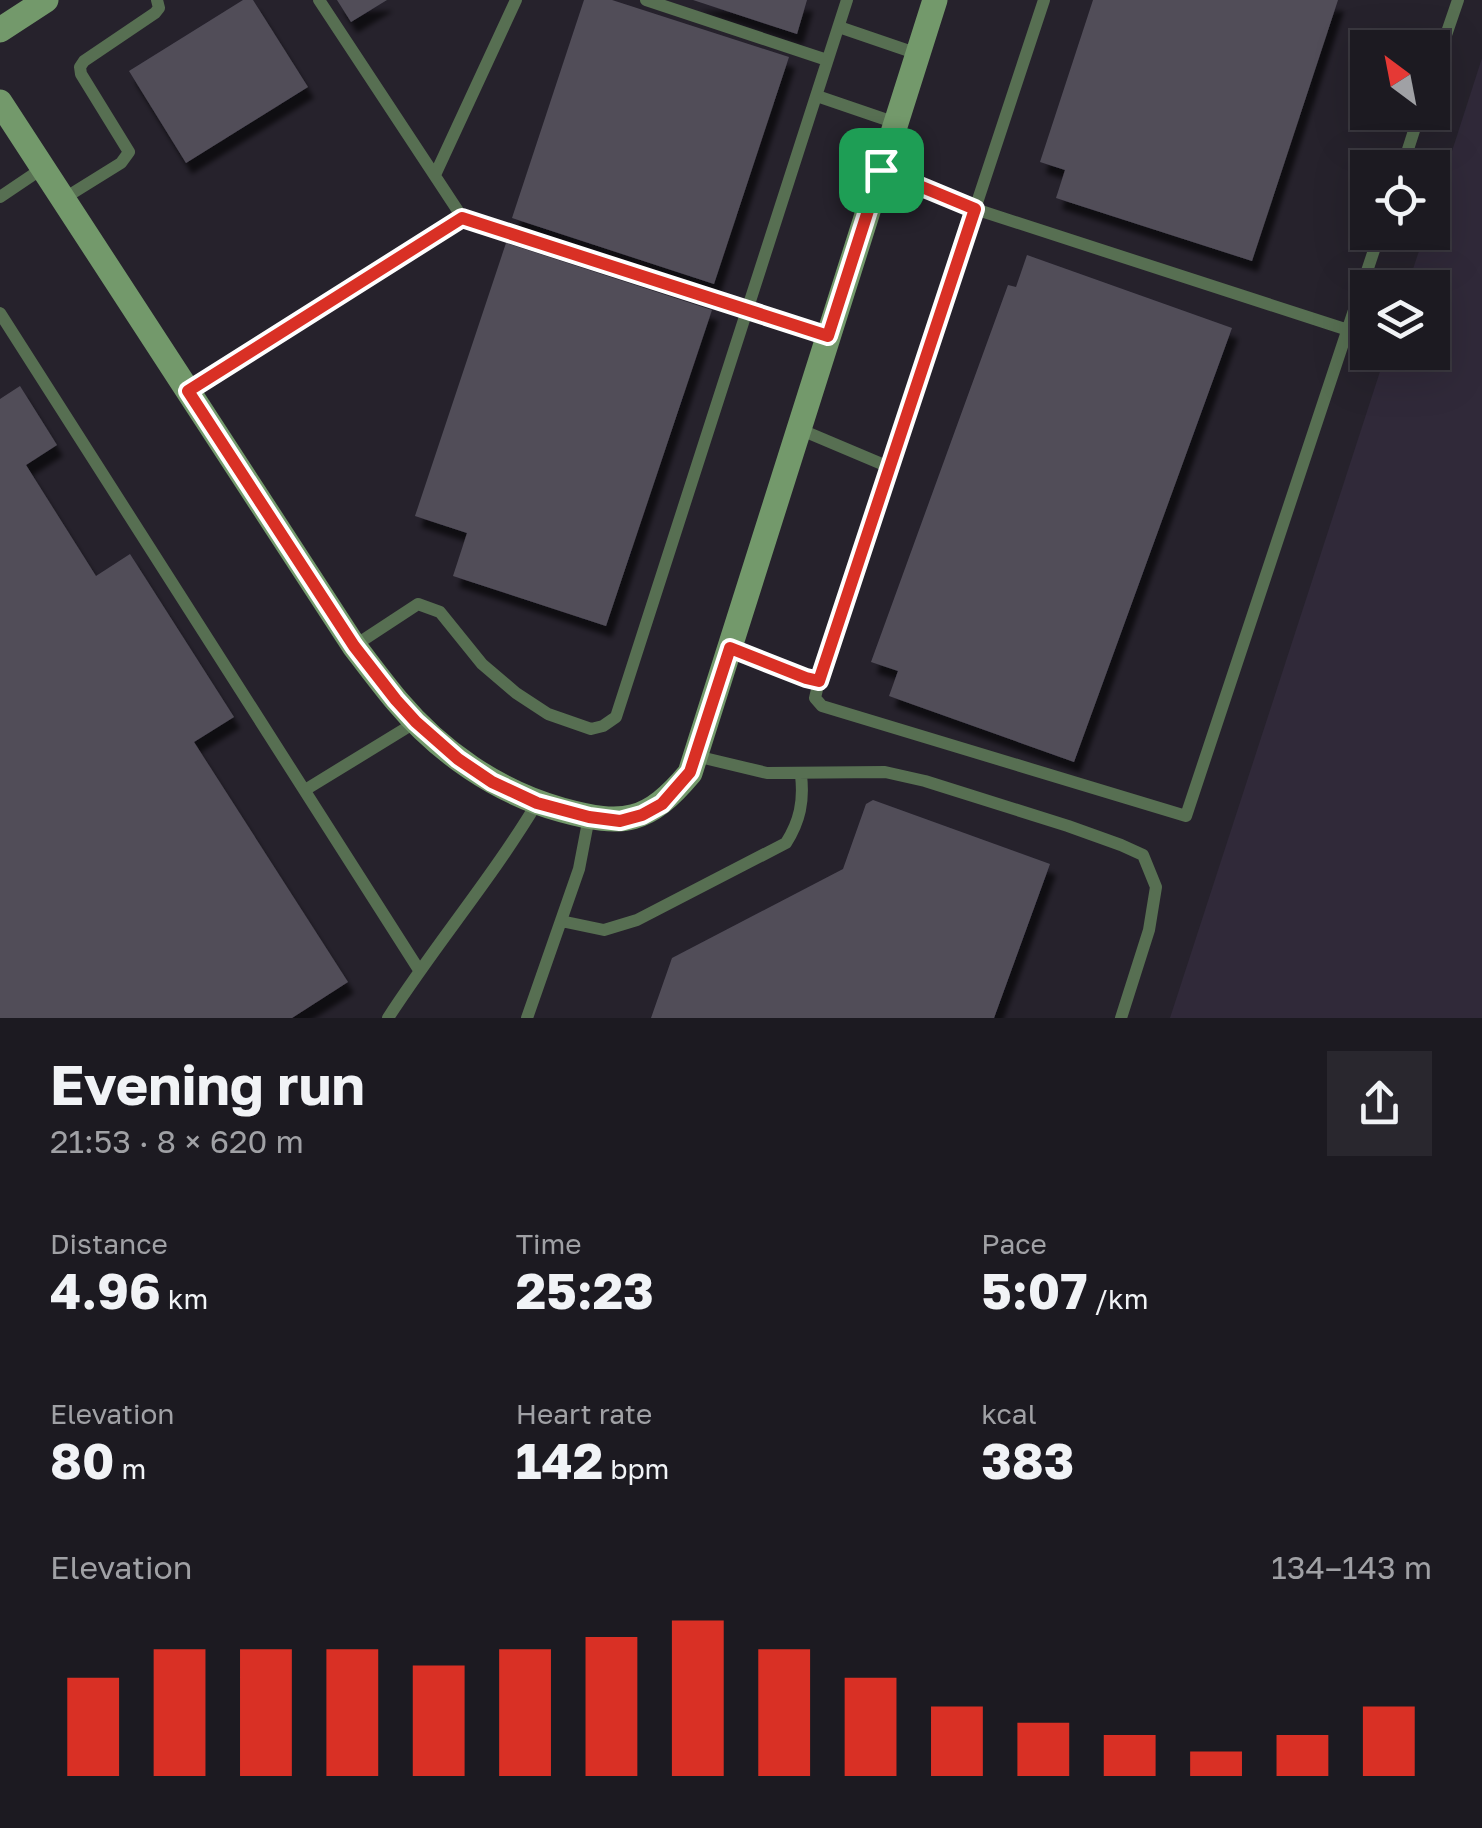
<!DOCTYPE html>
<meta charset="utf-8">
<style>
:root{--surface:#1c1a21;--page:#29272e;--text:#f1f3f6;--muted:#a0a1a5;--line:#3a383f;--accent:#d93025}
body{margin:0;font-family:"Golos Text",sans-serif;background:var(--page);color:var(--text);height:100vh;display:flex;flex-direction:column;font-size:38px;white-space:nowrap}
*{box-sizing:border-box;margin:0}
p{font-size:32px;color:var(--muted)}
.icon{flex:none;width:55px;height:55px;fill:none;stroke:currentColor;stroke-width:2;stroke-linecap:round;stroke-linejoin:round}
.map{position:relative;height:1018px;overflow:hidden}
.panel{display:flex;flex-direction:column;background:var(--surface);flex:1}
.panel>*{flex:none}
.needle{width:65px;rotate:328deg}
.fabs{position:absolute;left:1350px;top:30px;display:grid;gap:20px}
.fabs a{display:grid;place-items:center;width:100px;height:100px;border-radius:0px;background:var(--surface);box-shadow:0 10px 40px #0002,0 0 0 2px var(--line);font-size:50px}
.pin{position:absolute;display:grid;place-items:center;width:85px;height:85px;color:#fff;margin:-42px;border-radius:20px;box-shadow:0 5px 15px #0006}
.round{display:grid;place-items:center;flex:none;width:105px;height:105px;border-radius:0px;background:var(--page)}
.overview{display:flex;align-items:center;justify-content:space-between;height:170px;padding:0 50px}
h1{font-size:55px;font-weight:700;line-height:75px}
.figures{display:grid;grid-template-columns:repeat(3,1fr);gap:15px;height:170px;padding:10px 50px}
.figures div{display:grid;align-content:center}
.figures b{font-size:50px;font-weight:700}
.figures small{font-size:28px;font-weight:400}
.figures p{font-size:28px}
.chart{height:280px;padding:20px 50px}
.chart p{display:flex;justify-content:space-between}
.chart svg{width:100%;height:180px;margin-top:10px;stroke:var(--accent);stroke-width:6}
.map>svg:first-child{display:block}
</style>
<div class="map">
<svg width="1482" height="1018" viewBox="0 0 1482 1018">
<defs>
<filter id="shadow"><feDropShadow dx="6" dy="11" stdDeviation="2.5" flood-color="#0009"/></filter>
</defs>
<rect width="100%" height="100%" fill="#26222c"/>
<!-- built -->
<path fill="#302939" d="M1482,58V1018H1170L1386,353L1432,352V288L1407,287L1425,233L1432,232L1433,210Z"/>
<!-- building -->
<path fill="#514d59" filter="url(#shadow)" d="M243,0H253L308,87L186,163L129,71Z
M337,0H387L351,22Z
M584,0H612L789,57L714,284L512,218Z
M693,0H807L797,34Z
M1093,0H1338L1252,261L1056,198L1065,170L1040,162Z
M506,243L712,310L606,626L453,576L467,533L415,516Z
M1027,255L1232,328L1074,762L889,696L898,671L871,662L1008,285L1016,287Z
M20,386L57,445L26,465L96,576L130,554L234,717L194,742L348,982L292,1018H0V399Z
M873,800L1050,864L994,1018H651L672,958L843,869L866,804Z"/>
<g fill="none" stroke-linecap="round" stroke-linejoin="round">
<!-- lane -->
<path stroke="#576f52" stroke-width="12" d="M319,0L462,217L828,336
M646,0L827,60
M839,27L918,54
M1432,76L1458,0
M817,96L896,123
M1402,168L1420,112
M881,170L975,209L1348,330
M435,175L516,0
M0,197L43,168
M63,199L121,163L129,152L81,74L80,67L84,61L155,13L159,8L157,0
M0,313L419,970
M188,391L462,217
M799,429L889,467
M354,646L418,604L440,612L482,664L516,693L548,714L591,729L603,726L616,717L847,0
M730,648L806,679L819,681L1044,0
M819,681L815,698L822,706L1186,816L1380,232
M696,756L767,773L885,772L925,781L1068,826L1121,845L1143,855L1156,887L1149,930L1121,1018
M305,790L416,722
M561,921L604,930L637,920L786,843C800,821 804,801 801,775
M388,1018C435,945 492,878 537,803
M527,1018L579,869L589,817"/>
<!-- secondary -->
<path stroke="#73996b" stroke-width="25" d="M0,30L46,0
M0,102L354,646C368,664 382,683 397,701C440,752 497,792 562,810C624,827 648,823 690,773L935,0"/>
</g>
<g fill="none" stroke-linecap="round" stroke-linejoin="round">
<defs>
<path id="route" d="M881,170L975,209L819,681L806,678L730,648L690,772L662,804L642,815L620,821L589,817L537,803L492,782L458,759L416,722L396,700L354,646L188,391L462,218L828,336Z"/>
</defs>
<!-- route casing -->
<use href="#route" stroke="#fff" stroke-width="20"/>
<!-- route -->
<use href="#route" stroke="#d93025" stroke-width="12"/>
</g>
</svg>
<div class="fabs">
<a><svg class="needle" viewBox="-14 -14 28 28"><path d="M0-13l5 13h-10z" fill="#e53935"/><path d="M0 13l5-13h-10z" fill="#a0a1a5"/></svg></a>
<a><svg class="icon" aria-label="locate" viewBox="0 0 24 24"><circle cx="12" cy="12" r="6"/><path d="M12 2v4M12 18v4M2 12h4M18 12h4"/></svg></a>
<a><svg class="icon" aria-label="layers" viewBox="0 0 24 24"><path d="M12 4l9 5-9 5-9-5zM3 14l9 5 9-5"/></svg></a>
</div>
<div class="pin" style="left:881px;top:170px;background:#1e9e55"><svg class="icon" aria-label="arrive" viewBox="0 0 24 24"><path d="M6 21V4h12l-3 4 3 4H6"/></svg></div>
</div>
<section class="panel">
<div class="overview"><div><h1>Evening run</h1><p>21:53 · 8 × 620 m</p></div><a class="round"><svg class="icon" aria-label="share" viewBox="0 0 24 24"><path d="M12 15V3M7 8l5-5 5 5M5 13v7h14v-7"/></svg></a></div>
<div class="figures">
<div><p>Distance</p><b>4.96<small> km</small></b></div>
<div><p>Time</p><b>25:23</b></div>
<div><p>Pace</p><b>5:07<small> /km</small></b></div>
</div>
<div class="figures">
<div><p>Elevation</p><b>80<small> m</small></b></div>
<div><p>Heart rate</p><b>142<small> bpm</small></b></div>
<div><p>kcal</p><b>383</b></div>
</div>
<div class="chart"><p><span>Elevation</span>134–143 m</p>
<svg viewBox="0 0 160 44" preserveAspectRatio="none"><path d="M5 44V20M15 44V13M25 44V13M35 44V13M45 44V17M55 44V13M65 44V10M75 44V6M85 44V13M95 44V20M105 44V27M115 44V31M125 44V34M135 44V38M145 44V34M155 44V27"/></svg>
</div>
</section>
